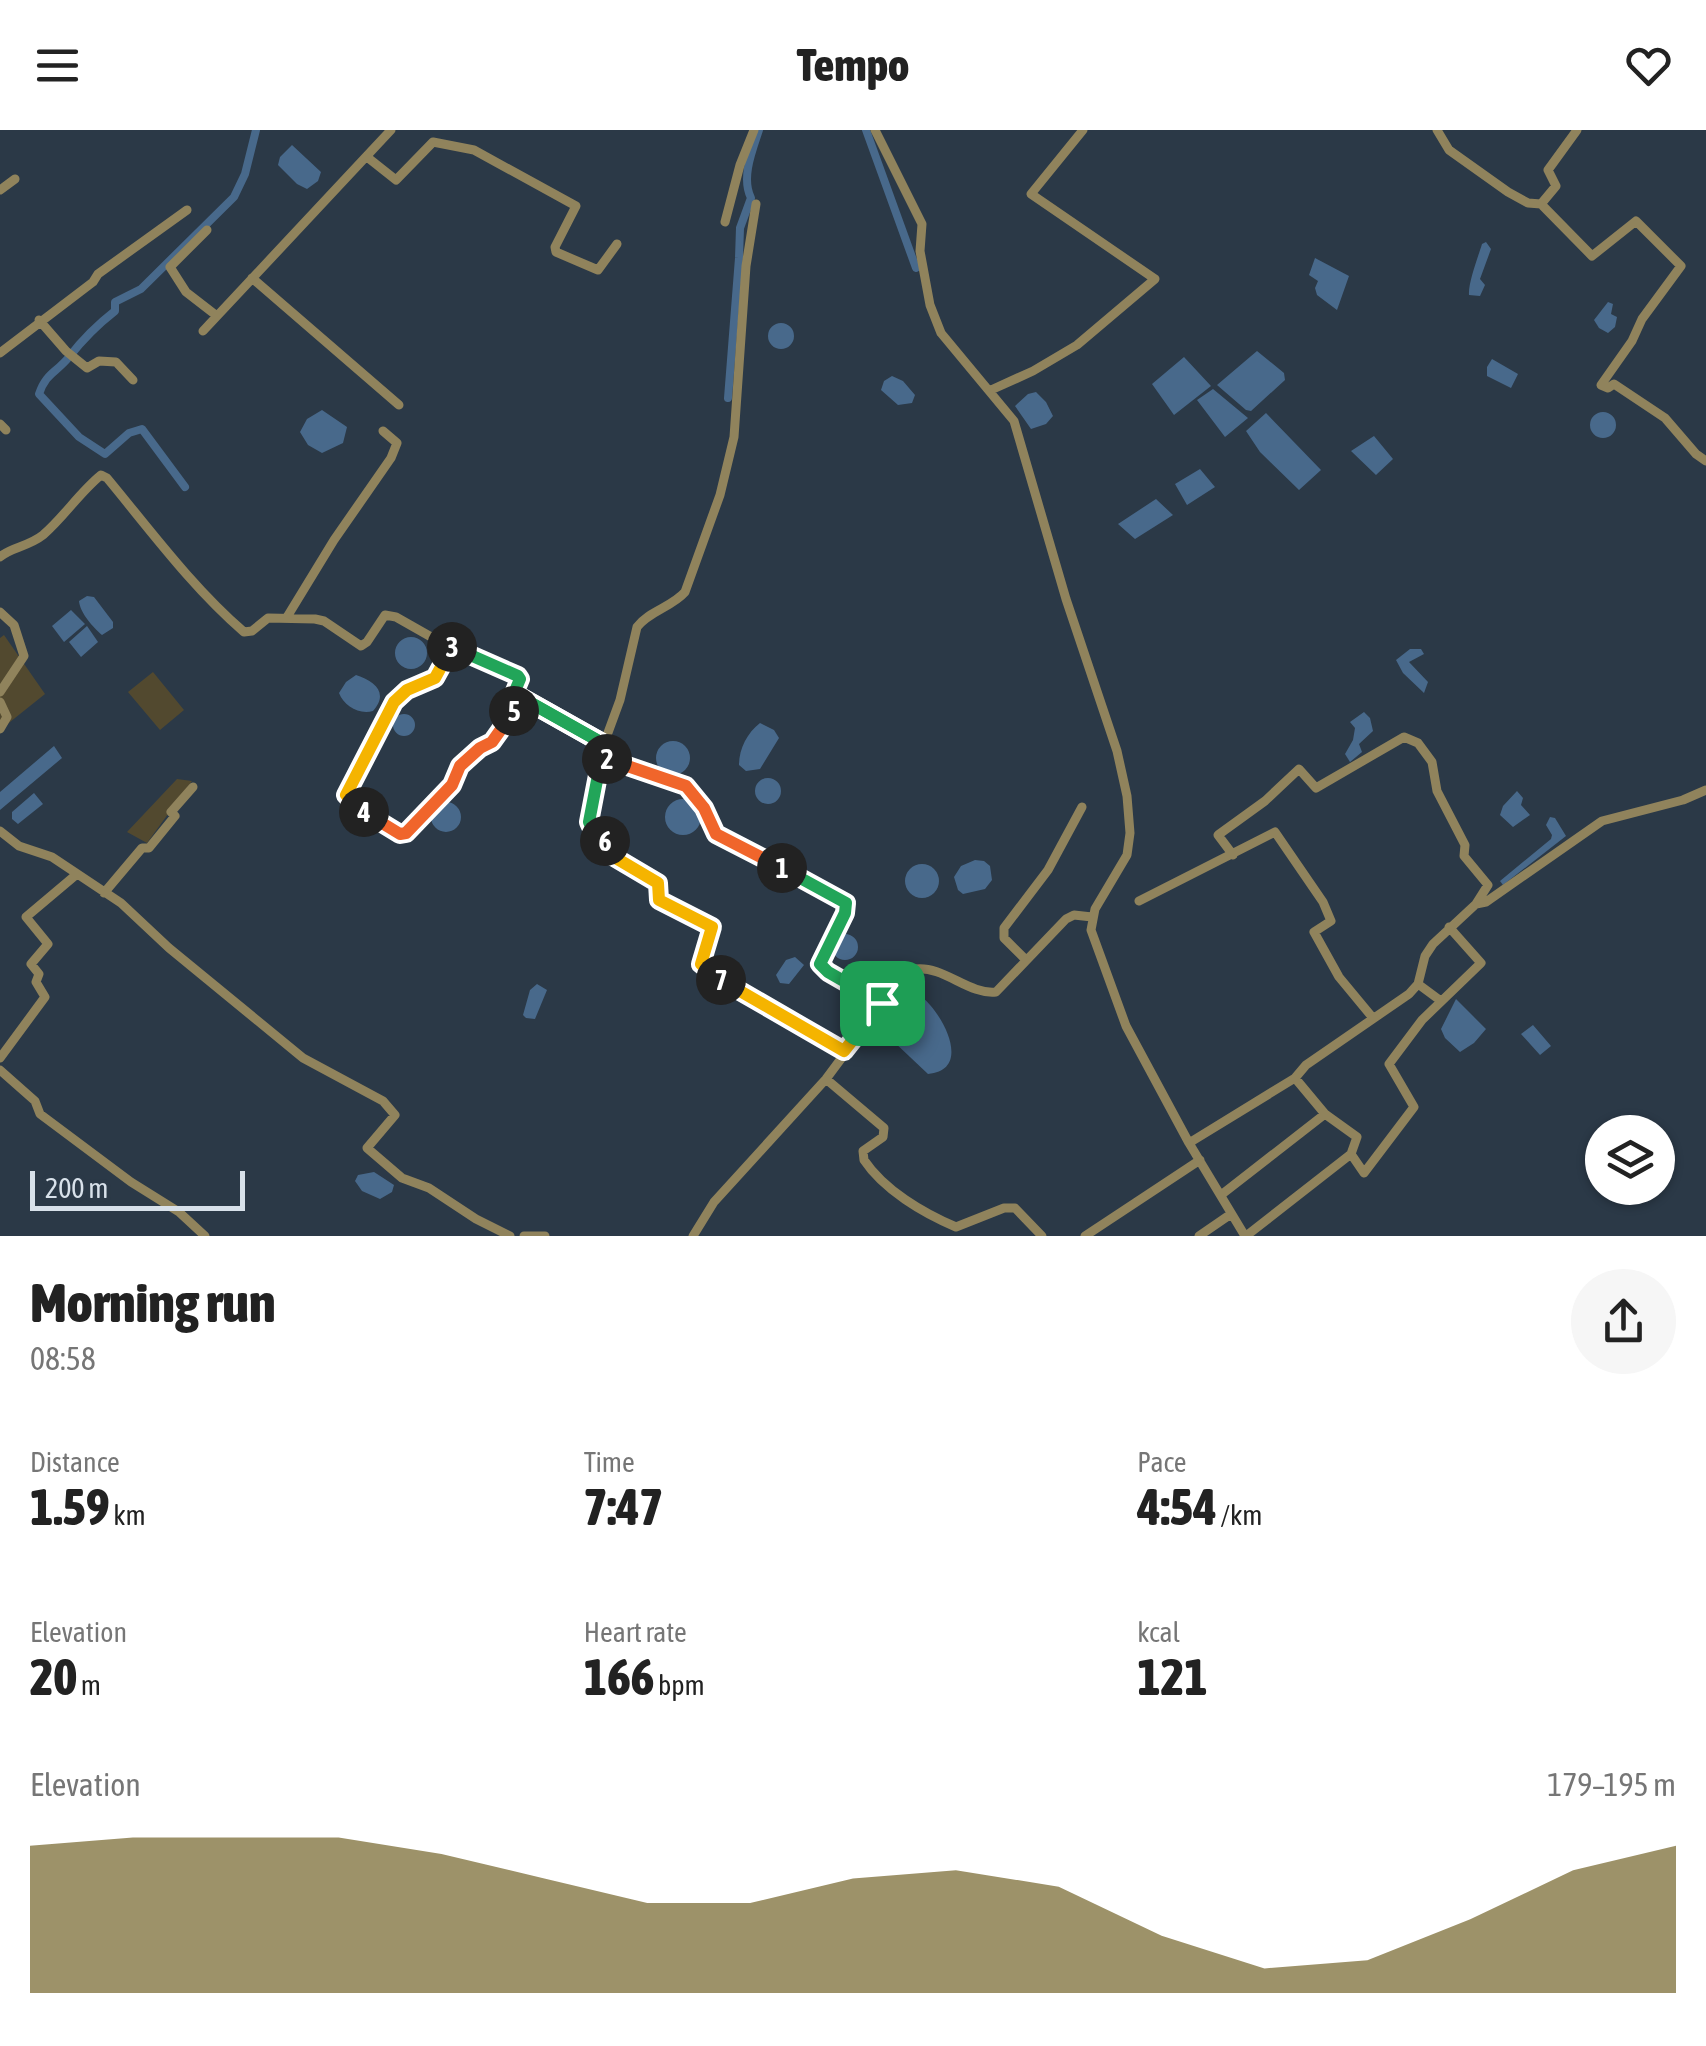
<!DOCTYPE html>
<meta charset="utf-8">
<style>
:root{--surface:#fff;--page:#f6f6f6;--text:#222;--muted:#767676;--accent:#74642a}
body{margin:0;font-family:"Asap Condensed",sans-serif;background:var(--page);color:var(--text);height:100vh;display:flex;flex-direction:column;font-size:38px;white-space:nowrap}
*{box-sizing:border-box;margin:0}
p{font-size:32px;color:var(--muted)}
.icon{flex:none;width:55px;height:55px;fill:none;stroke:currentColor;stroke-width:2;stroke-linecap:round;stroke-linejoin:round}
.map{position:relative;height:1106px;overflow:hidden}
.drawer{display:flex;flex-direction:column;background:var(--surface);flex:1}
.drawer>*{flex:none}
.controls{position:absolute;left:1585px;top:985px;display:grid;gap:20px}
.controls a{display:grid;place-items:center;width:90px;height:90px;border-radius:50%;background:var(--surface);box-shadow:0 2px 8px #0004;font-size:50px}
.scale{position:absolute;left:30px;bottom:25px;width:215px;box-sizing:border-box;padding-left:10px;border:5px solid #d8e1ea;border-top:0;font-size:28px;line-height:35px;white-space:nowrap;color:#d8e1ea;-webkit-text-stroke:8px #2b3947;paint-order:stroke}
.pin{position:absolute;display:grid;place-items:center;width:85px;height:85px;color:#fff;margin:-42px;border-radius:20px;box-shadow:0 5px 15px #0006}
.km{position:absolute;width:50px;height:50px;margin:-25px;border-radius:50%;background:#222;color:#fff;font-size:28px;line-height:50px;text-align:center}
.round{display:grid;place-items:center;flex:none;width:105px;height:105px;border-radius:52px;background:var(--page)}
.headline{display:flex;align-items:center;justify-content:space-between;height:170px;padding:0 30px}
h1{font-size:55px;font-weight:800;line-height:75px}
.stats{display:grid;grid-template-columns:repeat(3,1fr);gap:15px;height:170px;padding:10px 30px}
.stats div{display:grid;align-content:center}
.stats b{font-size:50px;font-weight:800}
.stats small{font-size:28px;font-weight:400}
.stats p{font-size:28px}
.chart{height:280px;padding:20px 30px}
.chart p{display:flex;justify-content:space-between}
.chart svg{width:100%;height:180px;margin-top:10px;fill:var(--accent);opacity:.7}
header{display:flex;justify-content:space-between;align-items:center;height:130px;padding:0 30px;background:var(--surface);font-size:45px;font-weight:800}
.map>svg:first-child{display:block}
</style>
<header><svg class="icon" aria-label="menu" viewBox="0 0 24 24"><path d="M4 6h16M4 12h16M4 18h16"/></svg>Tempo<svg class="icon" aria-label="heart" viewBox="0 0 24 24"><path d="M12 20l-8-8c-3-5 5-10 8-4 3-6 11-1 8 4z"/></svg></header>
<div class="map">
<svg width="1706" height="1106" viewBox="0 0 1706 1106">
<rect width="100%" height="100%" fill="#2b3947"/>
<!-- green -->
<path fill="#52492f" d="M4,505L45,564L0,600V508Z
M153,542L184,580L160,600L128,562Z
M177,649L192,651L147,713L127,702Z"/>
<!-- water -->
<path fill="#48698b" d="M292,15L321,42L318,51L307,59L297,54L278,35L280,27Z
M1486,112L1491,119L1480,149L1485,155L1480,166L1469,165C1468,153 1478,127 1482,114Z
M1315,128L1349,146L1337,180L1317,165L1315,158L1318,151L1309,145Z
M1608,172L1613,174L1611,184L1617,187L1615,197L1608,203L1599,198L1594,190Z
M768 206a13 13 0 1 1 26 0a13 13 0 1 1-26 0Z
M1257,221L1284,243L1285,250L1251,281L1246,280L1217,255Z
M1184,227L1211,256L1174,285L1152,254Z
M1492,229L1518,244L1511,258L1487,246V237Z
M892,246L903,251L915,265L912,273L898,275L881,260L884,251Z
M1213,259L1248,288L1225,307L1197,270Z
M1036,262L1046,272L1053,286L1046,294L1031,299L1015,276L1028,264Z
M322,280L347,297L343,313L322,323L308,315L300,302L307,289Z
M1590 295a13 13 0 1 1 26 0a13 13 0 1 1-26 0Z
M1266,283L1321,340L1299,360L1260,322L1246,301Z
M1374,306L1393,329L1376,345L1351,321Z
M1200,339L1215,357L1187,375L1175,354Z
M1156,369L1173,385L1135,409L1118,394Z
M87,466L94,467L113,492V498L102,505C93,497 80,483 79,471Z
M71,480L85,494L64,512L52,496Z
M87,496L98,512L81,527L69,512Z
M395 523a16 16 0 1 1 32 0a16 16 0 1 1-32 0Z
M1410,519H1421L1424,524L1409,532L1428,552L1424,563L1403,543L1396,530Z
M356,545C375,551 389,563 373,581C359,585 344,576 339,563L346,552Z
M1364,582L1370,588L1373,601L1359,614L1362,622L1350,632L1345,624L1353,610L1355,598L1350,592Z
M393 595a11 11 0 1 1 22 0a11 11 0 1 1-22 0Z
M760,593L774,600L779,608L760,639L746,641L739,635C739,619 747,603 760,593Z
M656 628a17 17 0 1 1 34 0a17 17 0 1 1-34 0Z
M54,616L62,628L0,680V662Z
M755 661a13 13 0 1 1 26 0a13 13 0 1 1-26 0Z
M1517,661L1523,668L1521,675L1530,685L1513,697L1500,685L1503,676Z
M34,663L43,674L18,694L12,689V682Z
M665 687a18 18 0 1 1 36 0a18 18 0 1 1-36 0Z
M431 687a15 15 0 1 1 30 0a15 15 0 1 1-30 0Z
M1550,687L1555,688L1566,706L1503,755L1500,751L1551,709L1552,705L1546,695Z
M975,730L984,731L990,736L992,750L985,759L963,764L958,760L954,747L961,736Z
M905 751a17 17 0 1 1 34 0a17 17 0 1 1-34 0Z
M832 817a13 13 0 1 1 26 0a13 13 0 1 1-26 0Z
M795,827L804,835L789,854L780,853L776,845L786,830Z
M537,854L547,860L535,889L526,888L523,885L530,860Z
M922,867C943,884 973,940 928,944L874,893L893,868Z
M1456,869L1486,899L1474,913L1460,922L1445,908L1441,899Z
M1533,895L1551,916L1540,925L1521,904Z
M374,1042L394,1055L392,1062L380,1069L362,1061L355,1051L358,1045Z"/>
<g fill="none" stroke-linecap="round" stroke-linejoin="round">
<!-- canal -->
<path stroke="#48698b" stroke-width="8" d="M866,0L916,138
M728,268L739,128L740,98L751,68C741,48 752,21 759,0
M185,357L142,299L129,303L105,324L79,307L39,264C46,243 56,243 69,227C83,209 97,195 115,181V172L141,159L234,67L245,44L256,0"/>
<!-- minor -->
<path stroke="#90835c" stroke-width="9" d="M875,0L922,94L920,121L930,175L941,203L1014,291L1066,469L1117,621L1127,666L1130,703L1127,725L1095,779L1091,800L1126,896L1189,1013L1245,1106
M1437,0L1449,20L1508,62L1528,73L1541,74L1592,126L1636,91L1681,136L1642,189L1632,211L1601,255L1608,258L1614,254L1665,288L1696,324L1706,331
M367,27L396,50L433,12L474,20L576,76L555,117L556,122L598,140L617,114
M0,60L15,49
M756,74L746,136L734,307L720,365L685,462C672,477 649,481 637,497L620,570L602,619L589,691L593,701L607,712L609,724L657,753L659,770L712,797L701,826L704,838L845,921
M1541,74L1556,56L1548,40L1577,0
M725,92L740,35L754,0
M207,100L170,137L186,162L217,186
M252,148L399,275
M39,190L66,221L87,238L99,231L116,232L133,250
M203,201L391,0
M0,223L93,152L98,144L187,80
M991,260L1033,241L1077,215L1155,149L1031,64L1083,0
M0,294L6,300
M0,427C11,417 28,417 43,405C64,387 79,363 101,345L107,348C151,401 192,457 244,502L252,501L268,488L315,489L324,491L361,516L367,512L385,485L396,487L433,508L518,545L520,549L515,561L517,565L604,614
M0,482L14,495L24,526L0,562
M287,487L334,410L391,328L397,313L383,301
M452,517L435,548L407,560L394,572L346,665L358,678L400,704L405,703L452,655L460,636L480,617L492,611L523,568
M0,572L7,587L0,599
M600,627L686,656L704,678L716,704L843,771L845,783L820,834L828,842L882,873
M0,701L19,716L52,727L121,773L169,818L303,928L383,971L395,985L367,1018L402,1048L429,1058L476,1089L510,1106
M1233,725L1218,705L1265,671L1299,639L1316,658L1404,607L1418,613L1432,632L1437,661L1465,715L1464,726L1488,755L1476,774
M104,763L142,718H149L175,686L171,682L193,657
M1139,771L1275,702L1323,772L1331,791L1314,802L1339,847L1373,888
M1025,829L1004,808V798L1048,740L1082,677
M1418,854L1441,871
M0,928L45,867L36,852L39,844L31,834L48,814L26,787L77,744
M0,940L35,971L40,984L131,1052L179,1082L205,1106
M826,949L884,998L883,1007L863,1021L864,1030C884,1060 923,1083 956,1097L1004,1078H1015L1042,1106
M1189,1013L1295,948L1306,935L1409,864L1418,854L1425,826L1433,814L1476,774L1486,772L1602,691L1683,670L1706,660
M1351,1024L1364,1043L1414,977L1389,934L1422,890L1481,833L1449,797
M1221,1065L1325,984L1295,948
M524,1106H545
M693,1106L714,1072L826,949L887,867L916,839C944,836 969,865 996,862L1066,789L1074,785L1092,787
M1085,1106L1200,1030
M1199,1106L1231,1084
M1246,1106L1351,1024L1357,1007L1325,984"/>
</g>
<g fill="none" stroke-linecap="round" stroke-linejoin="round">
<defs>
<path id="split-1" d="M782,738L846,773L845,783L820,834L828,842L882,873"/>
<path id="split-2" d="M607,629L686,656L704,678L716,704L782,738"/>
<path id="split-3" d="M452,517L518,546L520,549L515,561L517,565L604,614L600,627L607,629"/>
<path id="split-4" d="M364,682L346,665L394,572L407,560L435,548L452,517"/>
<path id="split-5" d="M364,682L400,704L406,703L452,655L460,636L480,618L492,612L514,581"/>
<path id="split-6" d="M514,581L522,568L604,614L589,692L593,701L605,711"/>
<path id="split-7" d="M605,711L609,724L658,753L659,770L712,797L701,834L721,850"/>
<path id="split-8" d="M721,850L844,921L882,873"/>
</defs>
<!-- split-1 casing -->
<use href="#split-1" stroke="#fff" stroke-width="20"/>
<!-- split-2 casing -->
<use href="#split-2" stroke="#fff" stroke-width="20"/>
<!-- split-3 casing -->
<use href="#split-3" stroke="#fff" stroke-width="20"/>
<!-- split-4 casing -->
<use href="#split-4" stroke="#fff" stroke-width="20"/>
<!-- split-5 casing -->
<use href="#split-5" stroke="#fff" stroke-width="20"/>
<!-- split-6 casing -->
<use href="#split-6" stroke="#fff" stroke-width="20"/>
<!-- split-7 casing -->
<use href="#split-7" stroke="#fff" stroke-width="20"/>
<!-- split-8 casing -->
<use href="#split-8" stroke="#fff" stroke-width="20"/>
<!-- split-1 -->
<use href="#split-1" stroke="#22a559" stroke-width="12"/>
<!-- split-2 -->
<use href="#split-2" stroke="#f0652b" stroke-width="12"/>
<!-- split-3 -->
<use href="#split-3" stroke="#22a559" stroke-width="12"/>
<!-- split-4 -->
<use href="#split-4" stroke="#f5b400" stroke-width="12"/>
<!-- split-5 -->
<use href="#split-5" stroke="#f0652b" stroke-width="12"/>
<!-- split-6 -->
<use href="#split-6" stroke="#22a559" stroke-width="12"/>
<!-- split-7 -->
<use href="#split-7" stroke="#f5b400" stroke-width="12"/>
<!-- split-8 -->
<use href="#split-8" stroke="#f5b400" stroke-width="12"/>
</g>
</svg>
<div class="controls">
<a><svg class="icon" aria-label="layers" viewBox="0 0 24 24"><path d="M12 4l9 5-9 5-9-5zM3 14l9 5 9-5"/></svg></a>
</div>
<div class="scale">200 m</div>
<div class="pin" style="left:882px;top:873px;background:#1e9e55"><svg class="icon" aria-label="arrive" viewBox="0 0 24 24"><path d="M6 21V4h12l-3 4 3 4H6"/></svg></div>
<b class="km" style="left:782px;top:738px">1</b>
<b class="km" style="left:607px;top:629px">2</b>
<b class="km" style="left:452px;top:517px">3</b>
<b class="km" style="left:364px;top:682px">4</b>
<b class="km" style="left:514px;top:581px">5</b>
<b class="km" style="left:605px;top:711px">6</b>
<b class="km" style="left:721px;top:850px">7</b>
</div>
<section class="drawer">
<div class="headline"><div><h1>Morning run</h1><p>08:58</p></div><a class="round"><svg class="icon" aria-label="share" viewBox="0 0 24 24"><path d="M12 15V3M7 8l5-5 5 5M5 13v7h14v-7"/></svg></a></div>
<div class="stats">
<div><p>Distance</p><b>1.59<small> km</small></b></div>
<div><p>Time</p><b>7:47</b></div>
<div><p>Pace</p><b>4:54<small> /km</small></b></div>
</div>
<div class="stats">
<div><p>Elevation</p><b>20<small> m</small></b></div>
<div><p>Heart rate</p><b>166<small> bpm</small></b></div>
<div><p>kcal</p><b>121</b></div>
</div>
<div class="chart"><p><span>Elevation</span>179–195 m</p>
<svg viewBox="0 0 160 44" preserveAspectRatio="none"><path d="M0 44V8L10 6L20 6L30 6L40 10L50 16L60 22L70 22L80 16L90 14L100 18L110 30L120 38L130 36L140 26L150 14L160 8V44z"/></svg>
</div>
</section>
